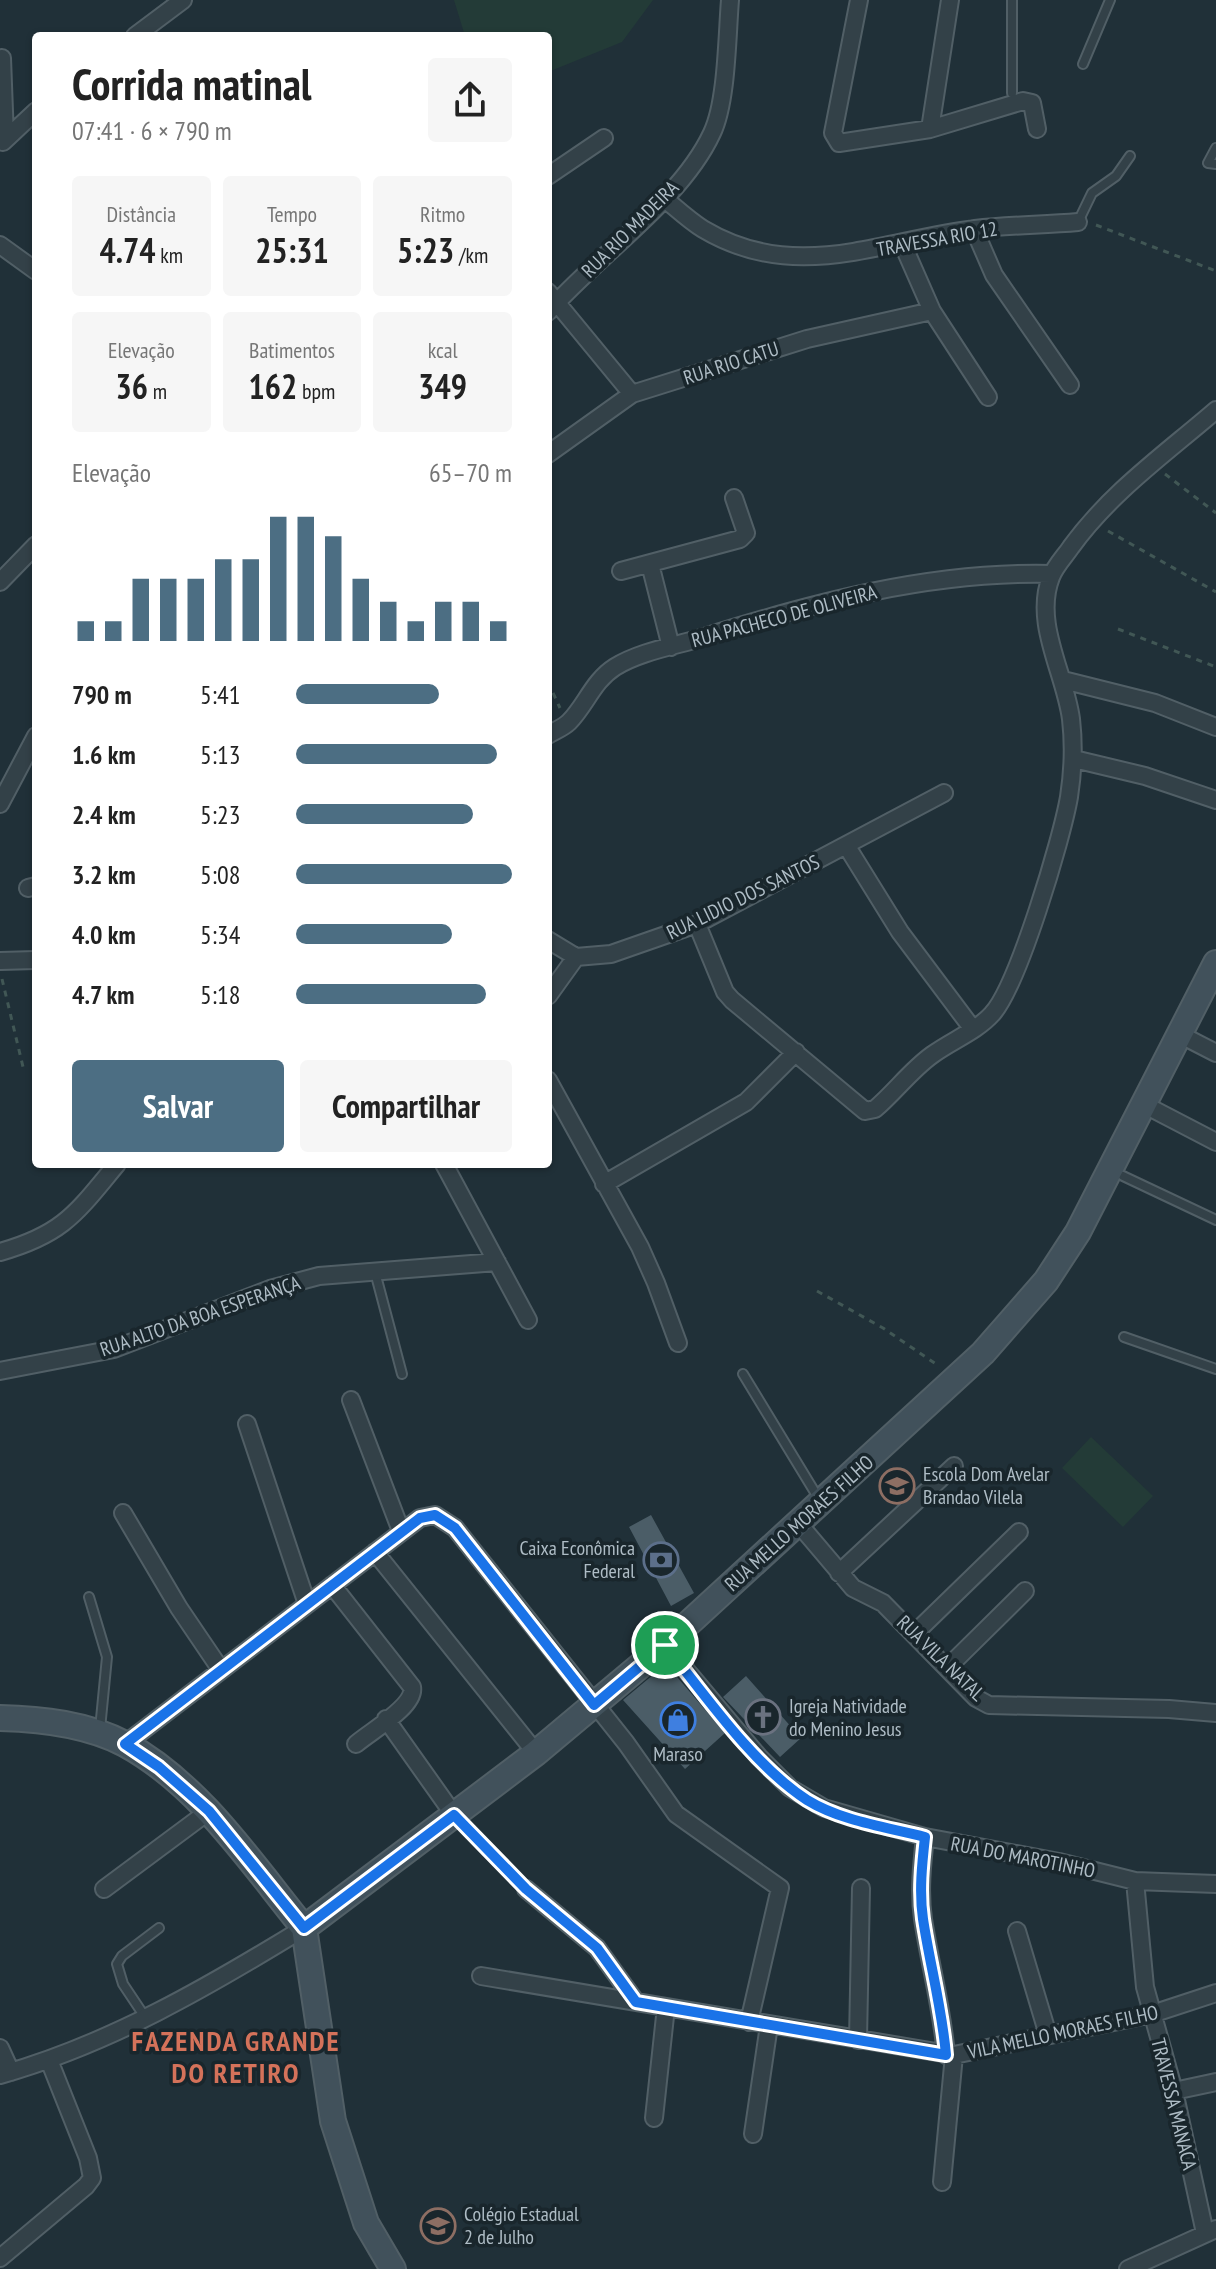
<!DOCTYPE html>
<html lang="pt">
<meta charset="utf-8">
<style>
:root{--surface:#fff;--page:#f6f6f6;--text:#222;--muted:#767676;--accent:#4c6e83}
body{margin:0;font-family:"PT Sans Narrow",sans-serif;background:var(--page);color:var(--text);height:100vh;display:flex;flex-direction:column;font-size:30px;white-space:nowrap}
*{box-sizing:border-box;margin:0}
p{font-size:26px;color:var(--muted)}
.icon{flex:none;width:44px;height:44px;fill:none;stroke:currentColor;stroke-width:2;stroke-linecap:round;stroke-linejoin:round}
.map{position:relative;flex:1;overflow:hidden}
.side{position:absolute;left:32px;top:32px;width:520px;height:1136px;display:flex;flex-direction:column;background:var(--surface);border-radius:8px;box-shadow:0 2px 6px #0004}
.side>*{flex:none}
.pin{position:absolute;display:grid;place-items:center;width:68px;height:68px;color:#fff;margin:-34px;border:4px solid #fff;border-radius:50%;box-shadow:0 2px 8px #0007}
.round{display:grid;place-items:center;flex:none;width:84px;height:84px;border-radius:8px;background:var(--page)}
.overview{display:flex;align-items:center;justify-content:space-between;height:136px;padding:0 40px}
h1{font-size:44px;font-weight:800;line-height:60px}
.figures{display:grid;grid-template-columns:repeat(3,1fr);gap:12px;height:136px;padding:8px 40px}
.figures div{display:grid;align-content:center;border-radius:8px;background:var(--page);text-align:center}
.figures b{font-size:34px;font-weight:800}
.figures small{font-size:22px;font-weight:400}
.figures p{font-size:22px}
.chart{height:224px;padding:16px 40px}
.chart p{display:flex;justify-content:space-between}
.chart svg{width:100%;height:144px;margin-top:8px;stroke:var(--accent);stroke-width:6}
.primary-button{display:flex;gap:16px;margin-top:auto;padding:16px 40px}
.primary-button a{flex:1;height:92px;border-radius:8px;background:var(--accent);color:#fff;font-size:32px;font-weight:800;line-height:92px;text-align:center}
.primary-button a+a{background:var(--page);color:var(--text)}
ul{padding:0 40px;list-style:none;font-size:26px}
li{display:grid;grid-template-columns:128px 96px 1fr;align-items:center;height:60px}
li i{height:20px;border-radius:10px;background:var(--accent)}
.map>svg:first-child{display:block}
</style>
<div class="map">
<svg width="1216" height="2269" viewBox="0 0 1216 2269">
<rect width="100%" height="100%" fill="#203038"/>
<!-- green -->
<path fill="#233b37" d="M454,0H653L622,42L548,72V36H465Z
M1091,1437L1153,1496L1123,1527L1062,1468Z"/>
<!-- building -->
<path fill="#4b5d67" d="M651,1515L694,1593L671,1606L629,1527Z
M666,1664L725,1733L685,1769L623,1700Z
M746,1676L801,1738L780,1757L723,1697Z"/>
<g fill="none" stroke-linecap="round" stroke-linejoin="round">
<defs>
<path id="lane" d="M1012,0V93
M1083,64L1110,0
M1216,148L1208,163L1216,164
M1078,222L1092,193L1116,176L1130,156
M1123,1176L1216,1220
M375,1272L402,1374
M1124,1337L1216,1369
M743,1374L819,1499
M89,1597L107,1657L100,1729
M145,2017L123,1984L117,1964L122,1956L159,1928"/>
<path id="street" d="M859,0L833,133L839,143L930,129L1023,101L1032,103L1037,129
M135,36L183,0
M2,58L5,138
M930,129L950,0
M3,142L36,111
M548,176L604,138
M665,199C677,209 690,221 703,229C795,284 879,241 975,229C1009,225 1044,225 1078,222
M974,229L994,275L1070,385
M0,245L36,271
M903,245L932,311L988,397
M548,292L632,394
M548,312C598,255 681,200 712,133C727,102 727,36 730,0
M548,454L632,394L807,339L932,311
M650,564L671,647
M621,571L740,539L746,533L734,498
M0,582L36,545
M1063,680L1155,703L1216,727
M548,735C554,731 563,728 569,722C586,705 593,681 615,667C639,652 674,646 701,638C815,602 932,571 1052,574
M1074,759L1145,776L1216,800
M0,804L36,736
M846,845L900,932L972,1028
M28,888L36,886
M697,924L725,992L732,1000L865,1111L875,1109C895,1092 911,1070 932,1055C951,1041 977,1031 992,1014C1018,986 1062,838 1069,797C1073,771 1074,745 1071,719C1065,673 1033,623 1051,577C1055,566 1065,556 1071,547C1111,492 1165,454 1216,410
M548,940L576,957
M0,961L36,960
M548,996L576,957L611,954L697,924L944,793
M1179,1034L1216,1053
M548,1080L640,1247L656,1283L678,1343
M1143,1104L1216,1142
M444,1164L528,1320
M604,1184L746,1102L796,1052
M0,1252C64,1234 77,1212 117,1164
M0,1371L114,1349L270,1289L319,1276L497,1262
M351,1400L401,1531
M247,1424L307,1604
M123,1513L179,1608L221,1670
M798,1523L853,1588L883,1603L976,1698L989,1705L1169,1709L1216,1713
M375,1552L536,1753
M839,1573L954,1466
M332,1585L412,1687C416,1706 371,1731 356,1744
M915,1633L1019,1532
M665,1645L759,1757L790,1788L824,1808L925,1837L1059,1862L1135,1881L1216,1884
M947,1668L1025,1591
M386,1719L454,1815
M125,1744L420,1518L435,1515L455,1528L626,1743L676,1814L780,1888L749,2022
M925,1837C922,1864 919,1892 923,1919C930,1965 942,2008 946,2055
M1135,1881L1145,1987L1174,2091L1205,2233
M104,1889L209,1811
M526,1889L597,1948L636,2002
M1017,1931L1048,2035
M481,1976L954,2055L1152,2014L1216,1993
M858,2040L861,1888
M0,2048L11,2072
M0,2075C110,2044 208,1987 304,1928
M1174,2091L1216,2082
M654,2118L666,2007
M753,2134L769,2025
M942,2182L954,2055
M0,2258L86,2186L92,2178L88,2158L49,2060
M1128,2269L1216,2229"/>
<path id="secondary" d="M0,1718C42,1719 87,1724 125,1744C200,1785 251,1863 304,1928
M304,1928L536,1753L665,1645L983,1353L1046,1281L1078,1232L1216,963
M304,1928L333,2121L366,2223L393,2269"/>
</defs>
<!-- lane casing -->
<use href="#lane" stroke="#515f66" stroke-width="12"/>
<!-- street casing -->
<use href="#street" stroke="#515f66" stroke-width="20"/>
<!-- secondary casing -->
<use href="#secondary" stroke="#515f66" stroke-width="28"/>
<!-- path -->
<path stroke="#415755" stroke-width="3" stroke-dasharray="6 6" stroke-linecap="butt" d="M1096,225L1216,271
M1165,474L1216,513
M1108,531L1216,592
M1118,629L1216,667
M548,682L560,708
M2,979L24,1071
M817,1291L883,1328L936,1364
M471,1832L515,1878"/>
<!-- lane -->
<use href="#lane" stroke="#334148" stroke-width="8"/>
<!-- street -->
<use href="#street" stroke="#334148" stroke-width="16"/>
<!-- secondary -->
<use href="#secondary" stroke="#41515b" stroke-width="24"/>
</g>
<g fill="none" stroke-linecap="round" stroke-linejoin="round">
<defs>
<path id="route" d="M435,1515L455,1528L594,1705L665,1645C705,1695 753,1765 807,1800C841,1821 886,1827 925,1837C922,1864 919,1892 923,1919C930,1965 942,2008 946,2055L636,2002L597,1948L526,1889L454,1815L304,1928L209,1811L159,1767L125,1744L420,1518Z"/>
</defs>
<!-- route casing -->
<use href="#route" stroke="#fff" stroke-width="16"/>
<!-- route -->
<use href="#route" stroke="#1a73e8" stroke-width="10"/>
</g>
<!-- icons -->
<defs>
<symbol id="school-ring" viewBox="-11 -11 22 22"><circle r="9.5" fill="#19262c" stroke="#8d6e63" stroke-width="1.5"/><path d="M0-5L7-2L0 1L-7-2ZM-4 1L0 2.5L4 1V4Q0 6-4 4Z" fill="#8d6e63"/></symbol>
<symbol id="bank-ring" viewBox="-11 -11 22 22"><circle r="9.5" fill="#19262c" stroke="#5c6f8a" stroke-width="1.5"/><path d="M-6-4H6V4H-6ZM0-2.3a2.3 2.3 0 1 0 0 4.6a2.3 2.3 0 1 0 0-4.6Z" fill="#5c6f8a"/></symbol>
<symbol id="church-ring" viewBox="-11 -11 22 22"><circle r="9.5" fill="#19262c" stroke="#6b7280" stroke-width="1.5"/><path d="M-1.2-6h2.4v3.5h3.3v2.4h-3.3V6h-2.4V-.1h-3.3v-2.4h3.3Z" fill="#6b7280"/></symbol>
<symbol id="shop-ring" viewBox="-11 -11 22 22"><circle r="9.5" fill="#19262c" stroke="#3f7fe0" stroke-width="1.5"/><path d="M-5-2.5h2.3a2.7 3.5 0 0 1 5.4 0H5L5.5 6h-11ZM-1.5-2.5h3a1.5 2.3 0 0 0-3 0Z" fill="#3f7fe0"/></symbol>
</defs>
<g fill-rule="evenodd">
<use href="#school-ring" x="877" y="1466" width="40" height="40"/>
<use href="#bank-ring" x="641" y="1540" width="40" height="40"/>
<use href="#church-ring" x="743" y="1697" width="40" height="40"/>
<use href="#shop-ring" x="658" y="1700" width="40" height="40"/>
<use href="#school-ring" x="418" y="2206" width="40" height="40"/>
</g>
<g text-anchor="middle" stroke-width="7" stroke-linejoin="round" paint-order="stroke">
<!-- street labels -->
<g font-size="20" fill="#aebcc5" stroke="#19262c">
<text transform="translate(630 229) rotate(-45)" y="7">RUA RIO MADEIRA</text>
<text transform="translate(937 239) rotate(-10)" y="7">TRAVESSA RIO 12</text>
<text transform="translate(731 363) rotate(-18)" y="7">RUA RIO CATU</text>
<text transform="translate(784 616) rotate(-15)" y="7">RUA PACHECO DE OLIVEIRA</text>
<text transform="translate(743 897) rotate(-26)" y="7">RUA LIDIO DOS SANTOS</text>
<text transform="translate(200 1316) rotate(-19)" y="7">RUA ALTO DA BOA ESPERANÇA</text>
<text transform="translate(799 1523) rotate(-42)" y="7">RUA MELLO MORAES FILHO</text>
<text transform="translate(941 1658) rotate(44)" y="7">RUA VILA NATAL</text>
<text transform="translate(1023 1857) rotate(11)" y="7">RUA DO MAROTINHO</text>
<text transform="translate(1063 2032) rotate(-12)" y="7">VILA MELLO MORAES FILHO</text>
<text transform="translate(1174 2104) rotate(76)" y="7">TRAVESSA MANACA</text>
</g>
<!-- poi labels -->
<g font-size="20" fill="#aebcc5" stroke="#19262c" text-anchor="start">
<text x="923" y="1481">Escola Dom Avelar<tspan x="923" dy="23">Brandao Vilela</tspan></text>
<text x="635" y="1555" text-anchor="end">Caixa Econômica<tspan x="635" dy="23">Federal</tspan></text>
<text x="789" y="1713">Igreja Natividade<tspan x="789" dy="23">do Menino Jesus</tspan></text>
<text x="678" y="1761" text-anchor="middle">Maraso</text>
<text x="464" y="2221">Colégio Estadual<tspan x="464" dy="23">2 de Julho</tspan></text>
</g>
<!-- district labels -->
<g font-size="28" font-weight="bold" letter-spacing="2" fill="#d4725a" stroke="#19262c">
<text x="236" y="2051">FAZENDA GRANDE<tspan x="236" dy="32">DO RETIRO</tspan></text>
</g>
</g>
</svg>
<div class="pin" style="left:665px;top:1645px;background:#1e9e55"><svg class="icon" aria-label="arrive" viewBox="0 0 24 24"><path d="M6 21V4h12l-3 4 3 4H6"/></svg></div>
<section class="side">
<div class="overview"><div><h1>Corrida matinal</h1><p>07:41 · 6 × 790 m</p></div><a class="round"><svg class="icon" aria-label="share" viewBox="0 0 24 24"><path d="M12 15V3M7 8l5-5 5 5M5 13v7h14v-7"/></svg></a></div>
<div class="figures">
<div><p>Distância</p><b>4.74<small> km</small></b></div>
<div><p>Tempo</p><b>25:31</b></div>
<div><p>Ritmo</p><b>5:23<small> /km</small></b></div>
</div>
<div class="figures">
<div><p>Elevação</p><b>36<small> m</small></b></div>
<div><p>Batimentos</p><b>162<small> bpm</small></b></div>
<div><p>kcal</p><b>349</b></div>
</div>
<div class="chart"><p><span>Elevação</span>65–70 m</p>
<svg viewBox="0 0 160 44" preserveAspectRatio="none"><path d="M5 44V38M15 44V38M25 44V25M35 44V25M45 44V25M55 44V19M65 44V19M75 44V6M85 44V6M95 44V12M105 44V25M115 44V32M125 44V38M135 44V32M145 44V32M155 44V38"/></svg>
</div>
<ul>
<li><b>790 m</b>5:41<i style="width:66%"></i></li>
<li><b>1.6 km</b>5:13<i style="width:93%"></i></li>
<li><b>2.4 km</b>5:23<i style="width:82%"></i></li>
<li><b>3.2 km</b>5:08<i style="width:100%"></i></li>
<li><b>4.0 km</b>5:34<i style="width:72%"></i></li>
<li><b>4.7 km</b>5:18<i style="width:88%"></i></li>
</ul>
<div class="primary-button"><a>Salvar</a><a>Compartilhar</a></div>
</section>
</div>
